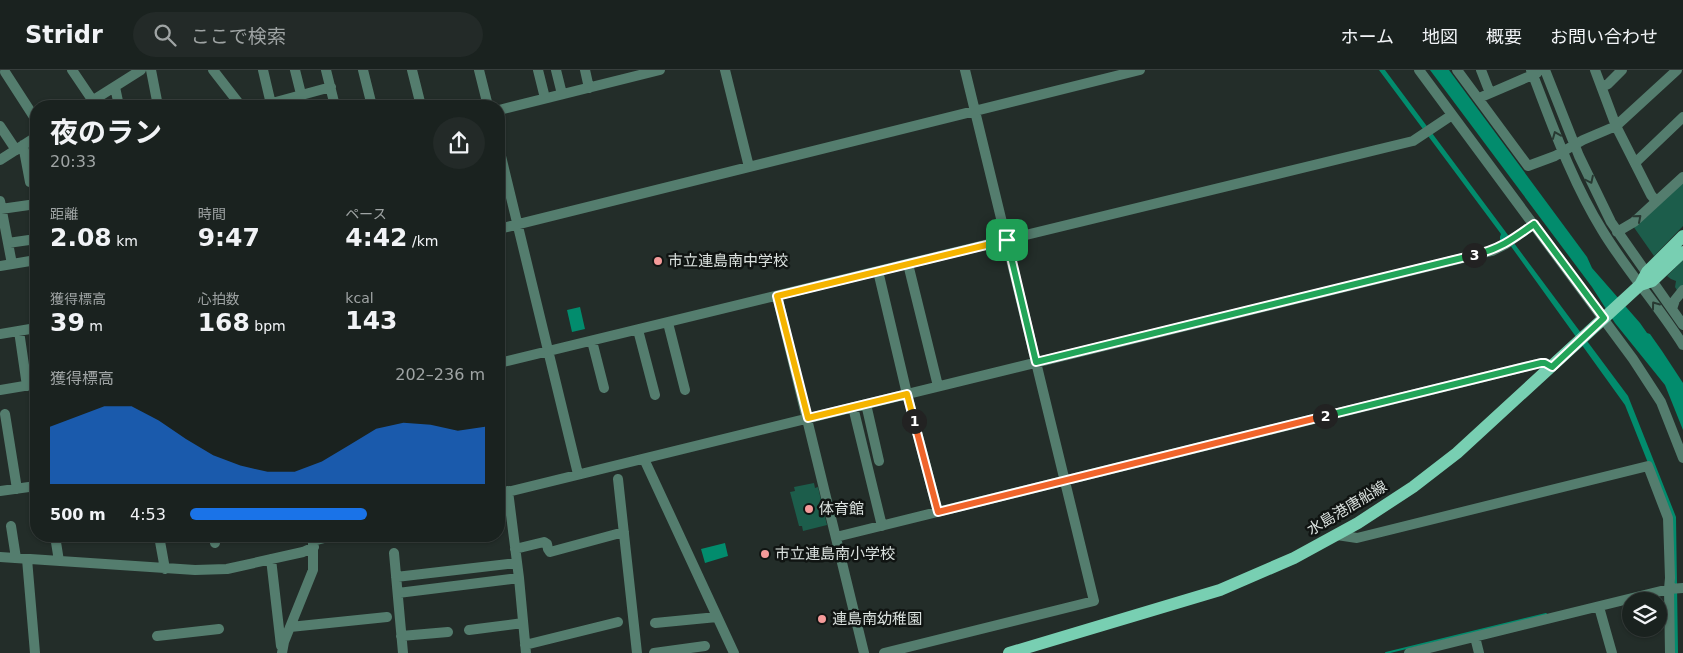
<!DOCTYPE html>
<html lang="ja">
<meta charset="utf-8">
<style>
:root{--surface:#1a221f;--page:#232a28;--text:#f1f3f6;--muted:#9fa4a4;--line:#383f3d;--accent:#1a73e8}
body{margin:0;font-family:"DejaVu Sans","Noto Sans JP",sans-serif;background:var(--page);color:var(--text);height:100vh;display:flex;flex-direction:column;font-size:19px;white-space:nowrap}
*{box-sizing:border-box;margin:0}
p{font-size:16px;color:var(--muted)}
.icon{flex:none;width:28px;height:28px;fill:none;stroke:currentColor;stroke-width:2;stroke-linecap:round;stroke-linejoin:round}
.map{position:relative;flex:1;overflow:hidden}
.drawer{position:absolute;left:30px;top:30px;width:475px;height:442px;display:flex;flex-direction:column;background:var(--surface);border-radius:20px;box-shadow:0 1px 4px #0004,0 0 0 1px var(--line)}
.drawer>*{flex:none}
.controls{position:absolute;left:1622px;top:522px;display:grid;gap:10px}
.controls a{display:grid;place-items:center;width:45px;height:45px;border-radius:50%;background:var(--surface);box-shadow:0 1px 4px #0004,0 0 0 1px var(--line);font-size:25px}
.pin{position:absolute;display:grid;place-items:center;width:42px;height:42px;color:#fff;margin:-21px;border-radius:10px;box-shadow:0 2px 8px #0006}
.km{position:absolute;width:25px;height:25px;margin:-12px;border-radius:50%;background:#222;color:#fff;font-size:14px;line-height:25px;text-align:center}
.round{display:grid;place-items:center;flex:none;width:52px;height:52px;border-radius:26px;background:var(--page)}
.overview{display:flex;align-items:center;justify-content:space-between;height:85px;padding:0 20px}
h1{font-size:28px;font-weight:700;line-height:38px}
.figures{display:grid;grid-template-columns:repeat(3,1fr);gap:8px;height:85px;padding:5px 20px}
.figures div{display:grid;align-content:center}
.figures b{font-size:25px;font-weight:700}
.figures small{font-size:14px;font-weight:400}
.figures p{font-size:14px}
.chart{height:140px;padding:10px 20px}
.chart p{display:flex;justify-content:space-between}
.chart svg{width:100%;height:90px;margin-top:5px;fill:var(--accent);opacity:.7}
ul{padding:0 20px;list-style:none;font-size:16px}
li{display:grid;grid-template-columns:80px 60px 1fr;align-items:center;height:38px}
li i{height:12px;border-radius:6px;background:var(--accent)}
header{display:flex;align-items:center;gap:30px;box-sizing:border-box;height:70px;padding:0 25px;background:var(--surface);border-bottom:1px solid var(--line)}
header strong{font-size:24px}
nav{display:flex;gap:28px;margin-inline-start:auto;font-size:18px}
.search{width:350px;height:45px;background:var(--page);display:flex;align-items:center;gap:12px;box-sizing:border-box;padding:0 18px;border-radius:28px;color:var(--muted);font-size:19px}
.map>svg:first-child{display:block}
</style>
<header>
<strong>Stridr</strong>
<div class="search"><svg class="icon" aria-label="search" viewBox="0 0 24 24"><circle cx="10" cy="10" r="6"/><path d="M15 15l6 6"/></svg>ここで検索</div>
<nav><a>ホーム</a><a>地図</a><a>概要</a><a>お問い合わせ</a></nav>
</header>
<div class="map">
<svg width="1683" height="583" viewBox="0 0 1683 583">
<rect width="100%" height="100%" fill="#232d29"/>
<!-- green -->
<path fill="#1c5d4b" d="M1683,112V156L1654,186L1633,156Z
M1683,190V217L1678,222L1675,217L1676,211L1671,209L1667,206Z
M814,413L815,418L818,417L827,455L803,461L802,456H799L790,422L795,421L794,417Z"/>
<!-- water -->
<path fill="#028c6d" d="M1379,0H1385L1628,326L1676,447L1678,583H1673L1672,460L1648,393L1625,335L1510,175L1500,172V167L1501,164Z
M1430,0H1449L1587,187L1592,198L1640,253L1647,263L1650,264L1662,281L1683,313V360L1665,315L1615,253L1592,217Z
M580,237L585,259L572,262L567,240Z
M725,473L728,486L705,493L701,479Z"/>
<g fill="none" stroke-linecap="round" stroke-linejoin="round">
<!-- stream -->
<path stroke="#028c6d" stroke-width="2" d="M1386,583L1546,544"/>
<!-- minor -->
<path stroke="#547d6e" stroke-width="10" d="M72,0L93,31
M151,0L158,36
M213,0L241,36
M263,0L271,34
M295,0L304,36
M326,0L335,36
M363,0L372,36
M412,0L421,36
M479,0L488,36
M538,0L545,28
M556,0L562,24
M585,0L589,18
M725,0L749,97
M1419,0L1633,289L1661,332L1683,388
M1457,0L1528,96L1555,86L1583,70L1616,56L1677,0
M1481,0L1490,23
M1531,0C1552,54 1571,110 1602,160C1626,200 1658,235 1683,275
M1545,0L1579,86L1611,152L1683,255
M1595,0L1616,56L1651,125L1656,131
M5,2L36,50
M115,17L119,36
M1602,17L1608,14L1622,0
M1479,28L1537,3
M84,36L141,0
M261,36L331,17
M499,40L660,0
M0,56L16,80
M23,75L30,112H35L36,120
M499,78L578,404
M0,90L36,67
M1635,93L1683,47
M0,131L12,194
M1,139L36,134
M499,159L1140,0
M1617,162L1634,152L1683,107
M8,173L36,169
M908,194L938,316
M0,196L36,190
M878,201L907,324L938,442
M777,226L864,583
M1672,239L1675,230L1683,220
M668,253L685,320
M638,260L655,325
M19,261L27,316
M0,264L36,258
M592,271L604,318
M499,293L1413,71L1452,45
M0,320L36,314
M866,334L879,391
M853,337L882,456
M5,344L17,419
M644,389L734,583
M618,409L637,583
M0,421L36,416
M508,421L519,508L526,583
M499,424L1492,181L1506,174L1534,154
M11,456L16,488
M1337,465L1357,468L1648,396L1668,448L1670,508L1669,519L1670,583
M55,466L59,491
M159,466L165,499
M214,466L215,473
M836,467L1541,293H1545L1552,297
M313,471L332,466
M515,479L544,472L547,474L548,479L550,482L624,462
M394,483L403,583
M0,487L195,500L227,499L303,482L314,477
M27,489L35,583
M271,489L281,576
M396,507L517,493
M398,523L519,508
M1599,537L1612,583
M655,553L717,547
M290,557L387,547
M469,560L523,553
M157,566L219,559
M401,566L448,562
M1475,567L1479,583
M525,575L618,552
M282,583L284,572L313,500V466
M654,583L705,576
M884,583L1094,531L965,0
M1409,583L1669,519L1683,518"/>
<!-- major -->
<path stroke="#78cfb2" stroke-width="12" d="M1640,215L1652,211L1683,182
M1009,583L1220,520L1294,488L1358,453L1413,417L1457,383L1640,215L1647,202L1683,166"/>
</g>
<!-- one-way arrows -->
<defs><path id="oneway-chevron" d="M-2-3.5L2.5 0L-2 3.5" fill="none" stroke-width="1.6" stroke-linecap="round" stroke-linejoin="round" transform="scale(1.25)"/></defs>
<g stroke="#283932">
<use href="#oneway-chevron" transform="translate(1556 65) rotate(-112)"/>
<use href="#oneway-chevron" transform="translate(1590 110) rotate(64)"/>
<use href="#oneway-chevron" transform="translate(1638 148) rotate(-41)"/>
<use href="#oneway-chevron" transform="translate(1655 235) rotate(-126)"/>
</g>
<g fill="none" stroke-linecap="round" stroke-linejoin="round">
<defs>
<path id="split-1" d="M914,351L907,324L808,348L777,226L1007,170"/>
<path id="split-2" d="M914,351L938,442L1325,346"/>
<path id="split-3" d="M1325,346L1541,293H1545L1552,297L1604,248L1534,154C1513,169 1500,179 1474,185"/>
<path id="split-4" d="M1007,170L1036,292L1474,185"/>
</defs>
<!-- split-1 casing -->
<use href="#split-1" stroke="#fff" stroke-width="10"/>
<!-- split-2 casing -->
<use href="#split-2" stroke="#fff" stroke-width="10"/>
<!-- split-3 casing -->
<use href="#split-3" stroke="#fff" stroke-width="10"/>
<!-- split-4 casing -->
<use href="#split-4" stroke="#fff" stroke-width="10"/>
<!-- split-1 -->
<use href="#split-1" stroke="#f5b400" stroke-width="6"/>
<!-- split-2 -->
<use href="#split-2" stroke="#f0652b" stroke-width="6"/>
<!-- split-3 -->
<use href="#split-3" stroke="#22a559" stroke-width="6"/>
<!-- split-4 -->
<use href="#split-4" stroke="#22a559" stroke-width="6"/>
</g>
<!-- markers -->
<g fill="#f59b9a" stroke="#101412" stroke-width="2">
<circle cx="658" cy="191" r="5"/>
<circle cx="809" cy="439" r="5"/>
<circle cx="765" cy="484" r="5"/>
<circle cx="822" cy="549" r="5"/>
</g>
<g text-anchor="middle" stroke-width="5" stroke-linejoin="round" paint-order="stroke">
<!-- poi labels -->
<g font-size="15" fill="#dae1de" stroke="#101412" text-anchor="start">
<text x="668" y="196">市立連島南中学校</text>
<text x="819" y="444">体育館</text>
<text x="775" y="489">市立連島南小学校</text>
<text x="832" y="554">連島南幼稚園</text>
</g>
<!-- street labels -->
<g font-size="15" fill="#dae1de" stroke="#101412">
<text transform="translate(1347 438) rotate(-31)" y="5">水島港唐船線</text>
</g>
</g>
</svg>
<div class="controls">
<a><svg class="icon" aria-label="layers" viewBox="0 0 24 24"><path d="M12 4l9 5-9 5-9-5zM3 14l9 5 9-5"/></svg></a>
</div>
<div class="pin" style="left:1007px;top:170px;background:#1e9e55"><svg class="icon" aria-label="arrive" viewBox="0 0 24 24"><path d="M6 21V4h12l-3 4 3 4H6"/></svg></div>
<b class="km" style="left:914px;top:351px">1</b>
<b class="km" style="left:1325px;top:346px">2</b>
<b class="km" style="left:1474px;top:185px">3</b>
<section class="drawer">
<div class="overview"><div><h1>夜のラン</h1><p>20:33</p></div><a class="round"><svg class="icon" aria-label="share" viewBox="0 0 24 24"><path d="M12 15V3M7 8l5-5 5 5M5 13v7h14v-7"/></svg></a></div>
<div class="figures">
<div><p>距離</p><b>2.08<small> km</small></b></div>
<div><p>時間</p><b>9:47</b></div>
<div><p>ペース</p><b>4:42<small> /km</small></b></div>
</div>
<div class="figures">
<div><p>獲得標高</p><b>39<small> m</small></b></div>
<div><p>心拍数</p><b>168<small> bpm</small></b></div>
<div><p>kcal</p><b>143</b></div>
</div>
<div class="chart"><p><span>獲得標高</span>202–236 m</p>
<svg viewBox="0 0 160 44" preserveAspectRatio="none"><path d="M0 44V16L10 11L20 6L30 6L40 13L50 22L60 30L70 35L80 38L90 38L100 33L110 25L120 17L130 14L140 15L150 18L160 16V44z"/></svg>
</div>
<ul>
<li><b>500 m</b>4:53<i style="width:60%"></i></li>
</ul>
</section>
</div>
